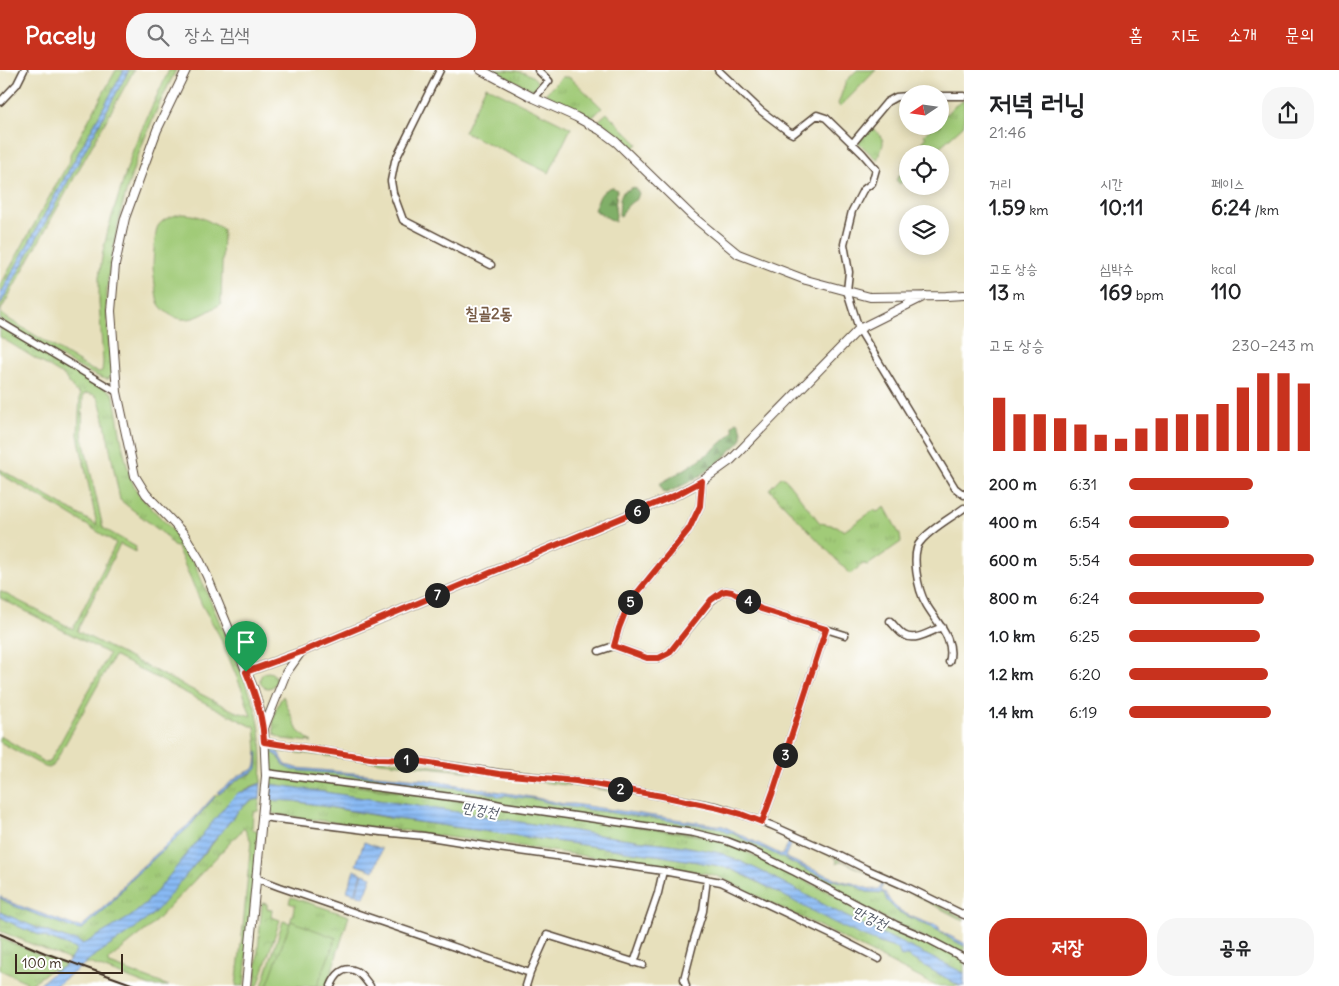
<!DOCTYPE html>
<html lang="ko">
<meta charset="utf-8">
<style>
:root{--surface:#fff;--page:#f6f6f6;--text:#202124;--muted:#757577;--accent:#c8321e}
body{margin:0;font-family:Delius,"Poor Story",sans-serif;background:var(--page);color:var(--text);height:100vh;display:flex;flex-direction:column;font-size:19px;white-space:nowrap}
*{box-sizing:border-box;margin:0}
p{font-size:16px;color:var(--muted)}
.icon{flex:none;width:28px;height:28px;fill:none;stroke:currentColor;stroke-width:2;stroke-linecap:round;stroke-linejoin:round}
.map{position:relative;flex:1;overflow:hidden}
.details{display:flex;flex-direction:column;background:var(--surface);width:375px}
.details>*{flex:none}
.needle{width:32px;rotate:257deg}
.tools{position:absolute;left:899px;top:15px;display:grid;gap:10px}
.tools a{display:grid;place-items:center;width:50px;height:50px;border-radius:50%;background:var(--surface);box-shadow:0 2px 12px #0003;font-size:25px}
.scale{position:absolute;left:15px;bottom:12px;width:108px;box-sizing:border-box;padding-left:5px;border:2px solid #3b2a1e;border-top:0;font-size:14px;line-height:18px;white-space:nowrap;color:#3b2a1e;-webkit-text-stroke:4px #fff;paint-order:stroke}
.pin{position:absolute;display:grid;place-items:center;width:42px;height:42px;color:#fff;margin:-51px -21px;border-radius:50% 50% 50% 0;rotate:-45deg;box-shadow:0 0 5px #0007}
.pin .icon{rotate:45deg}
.km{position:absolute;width:25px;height:25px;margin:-12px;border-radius:50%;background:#222;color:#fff;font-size:14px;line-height:25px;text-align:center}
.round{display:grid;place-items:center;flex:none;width:52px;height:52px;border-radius:20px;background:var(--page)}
.overview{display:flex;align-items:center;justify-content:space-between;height:85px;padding:0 25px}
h1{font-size:28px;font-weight:700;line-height:38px}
.figures{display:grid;grid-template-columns:repeat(3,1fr);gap:8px;height:85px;padding:5px 25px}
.figures div{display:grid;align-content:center}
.figures b{font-size:21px;font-weight:700}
.figures small{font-size:14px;font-weight:400}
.figures p{font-size:14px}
.chart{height:140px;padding:10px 25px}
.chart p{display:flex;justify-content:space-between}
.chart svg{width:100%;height:90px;margin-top:5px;stroke:var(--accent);stroke-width:6}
.primary-button{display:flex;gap:10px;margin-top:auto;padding:10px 25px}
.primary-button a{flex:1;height:58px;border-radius:20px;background:var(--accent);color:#fff;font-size:20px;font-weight:700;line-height:58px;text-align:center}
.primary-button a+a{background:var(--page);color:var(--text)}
ul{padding:0 25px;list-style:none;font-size:16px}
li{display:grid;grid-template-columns:80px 60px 1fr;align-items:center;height:38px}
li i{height:12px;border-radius:6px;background:var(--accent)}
header{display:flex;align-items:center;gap:30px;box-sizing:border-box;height:70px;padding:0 25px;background:var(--accent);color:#fff}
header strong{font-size:24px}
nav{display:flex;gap:28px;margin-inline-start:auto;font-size:18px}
.search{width:350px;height:45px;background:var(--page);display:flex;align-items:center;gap:12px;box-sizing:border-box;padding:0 18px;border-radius:20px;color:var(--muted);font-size:19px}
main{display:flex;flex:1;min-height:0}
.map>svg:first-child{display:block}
</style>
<header>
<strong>Pacely</strong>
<div class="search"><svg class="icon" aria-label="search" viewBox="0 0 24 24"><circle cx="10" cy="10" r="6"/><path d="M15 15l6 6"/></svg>장소 검색</div>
<nav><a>홈</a><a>지도</a><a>소개</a><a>문의</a></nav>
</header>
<main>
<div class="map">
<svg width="964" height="916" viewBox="0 0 964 916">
<defs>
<pattern id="grass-tufts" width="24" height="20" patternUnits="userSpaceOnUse" patternTransform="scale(1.25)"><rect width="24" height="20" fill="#a1cb78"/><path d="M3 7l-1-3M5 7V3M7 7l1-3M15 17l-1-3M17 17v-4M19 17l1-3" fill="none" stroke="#8cae67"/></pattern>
<pattern id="forest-firs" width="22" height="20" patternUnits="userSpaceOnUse" patternTransform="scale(1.25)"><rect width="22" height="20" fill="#80af68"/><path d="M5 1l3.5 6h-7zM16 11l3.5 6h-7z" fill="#6a8f55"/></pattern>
<pattern id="park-crowns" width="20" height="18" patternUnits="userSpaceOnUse" patternTransform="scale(1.25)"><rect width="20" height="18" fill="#a1cb78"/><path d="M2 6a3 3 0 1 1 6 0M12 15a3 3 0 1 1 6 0" fill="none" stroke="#8cae67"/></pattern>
<pattern id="water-rules" width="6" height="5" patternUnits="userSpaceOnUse" patternTransform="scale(1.25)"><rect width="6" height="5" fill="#88b9f4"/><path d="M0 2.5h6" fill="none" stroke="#7097c5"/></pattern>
</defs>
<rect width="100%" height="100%" fill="#fff"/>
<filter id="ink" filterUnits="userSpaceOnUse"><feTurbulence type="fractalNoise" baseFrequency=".02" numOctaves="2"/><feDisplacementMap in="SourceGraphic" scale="10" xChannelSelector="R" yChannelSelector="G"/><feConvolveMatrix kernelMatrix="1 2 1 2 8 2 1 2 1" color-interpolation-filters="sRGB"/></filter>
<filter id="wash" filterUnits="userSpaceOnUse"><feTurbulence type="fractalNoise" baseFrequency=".0096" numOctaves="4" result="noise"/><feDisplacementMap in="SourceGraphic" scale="20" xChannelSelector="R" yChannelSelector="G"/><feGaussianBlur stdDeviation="1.12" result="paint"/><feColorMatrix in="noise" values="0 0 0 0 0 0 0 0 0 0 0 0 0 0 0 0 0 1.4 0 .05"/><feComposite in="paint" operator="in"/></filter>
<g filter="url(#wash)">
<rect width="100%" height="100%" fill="#e7e0bc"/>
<!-- grass -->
<path fill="url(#grass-tufts)" stroke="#6e7a4b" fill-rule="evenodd" d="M116,0H124L0,225V216L57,113L70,90V84Z
M129,0H134L1,240V243L7,248L92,300L99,302L102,301L103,292L99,232V207L103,181L109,156L133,80L152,36L169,0H176C147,57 125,112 114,175C111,190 108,205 107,220C106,248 109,276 112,304L109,309C94,311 17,260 0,249V235Z
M494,0C508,0 536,0 538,15L533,20Z
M857,0H876L840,37L838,34L846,11Z
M562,7H568L572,9L602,38L592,48L545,24Z
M964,30V55L932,84H911L926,68L924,65L933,56H940V50L953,37Z
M607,43L638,74L634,78L621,66L598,51Z
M871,56C887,73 885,69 877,90L859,73L860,68Z
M907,88V107L900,114L896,110L902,102L901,99L904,91Z
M0,257L111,322L114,326C119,355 124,399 138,424L179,467L190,483L252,628C262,655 263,684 261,713C232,721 217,748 200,769C181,792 163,816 142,837C128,851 102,866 84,874C56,865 27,855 0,842V828L14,836L72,858L76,859H82L115,829L128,812L190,756L215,727L214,726L219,724L242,707L251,704L258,694L255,656H251L219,640L114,586L53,696L49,698L45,697L0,672V666L46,693L50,691L109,584L0,528V521L73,559L116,473L51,433L0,404V399L97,455L78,365L80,324L74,320L64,306L0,267ZM87,323L95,325L99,330L103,344L120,430L165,465L173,476L177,477L202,535L219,565L243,622L251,646L234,641L77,561L120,474L135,482L136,477L103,458L82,364L83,325Z
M782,406L787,411L820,453L837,456L844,461L874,440L877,442L885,437L900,465L901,472L868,495L863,494L850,504L769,419Z
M260 610a8 8 0 1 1 16 0a8 8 0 1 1-16 0Z
M283,626L298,661L312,672L283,669L275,665C270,654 276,635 283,626Z
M273,676L563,712L709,736L760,752L880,809L906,819L964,848V851L915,825L885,813H882L881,810L845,792L842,791L836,794L837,791L835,787L763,755L711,738L592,718L516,709L464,701L289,682H276L273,683L277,685L284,695L292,700L378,707L395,711L421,713L485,722L502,727L506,725L516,727L535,729L563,736L716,757L730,762L807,800L830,809L854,815L867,822L884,823L887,831L897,841L939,861L944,865L964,876V887L727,770L270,702V680L271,677Z
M271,704L694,764L726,772L964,889V903L847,847L765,803L742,792L720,783L684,776L605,766L490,747L271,714Z
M260,729L258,741L253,742L252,759L258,761L244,916H236L243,857L251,771L244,758L151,856L107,891L110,894L169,916H150L92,894H85L91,888L120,869L152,845L210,777L239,740L250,731Z
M270,730L294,731L389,748L662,786L715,795L731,799L882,874L898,879L901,886H907L960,916H936L817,855L773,834L717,806L710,804L664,796L611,790L492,772L454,768L388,758H373L274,744L269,739Z
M291,827L349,846L327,916H262L283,851L290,853L295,835L289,833Z
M0,847L29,861L71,877L76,879L77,881L70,890L0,861Z
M0,868L66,895L55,901L53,899L49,901L28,916H23L27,912L0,900Z"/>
<!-- forest -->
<path fill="url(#forest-firs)" stroke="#5e6c43" d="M612,117L617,120L615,138L616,145L615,152L594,140C599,128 600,121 612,117Z
M634,117L639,123L637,129C629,133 625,138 621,146L619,145L620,129L623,122Z
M738,351C740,356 743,362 742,367C741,372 736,376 732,379C714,400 691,412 666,423L664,422L659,414C686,399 713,383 734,361L732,356Z"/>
<!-- park -->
<path fill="url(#park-crowns)" stroke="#6e7a4b" d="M262,833L267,834V839L272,840L271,847L280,850L258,916H255Z"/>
<!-- pitch -->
<path fill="#a1cb78" stroke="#6e7a4b" d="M486,16L571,58L549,103L464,62Z
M181,144C199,144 208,151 223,159L221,234C210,240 195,251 182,249C173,248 162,241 158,232C156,225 154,206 153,198C153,190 155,161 158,156C164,148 172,146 181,144Z
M291,851L336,868L317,916H267Z"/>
<!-- water -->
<path fill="url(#water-rules)" stroke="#627289" d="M124,0H129L0,235V225Z
M273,681L278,682L286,695L297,698L422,709L537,728L564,734H573L723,756L782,785L792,767L793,768L785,787C802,795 819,802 837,809C843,812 850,812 856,814C866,818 869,820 879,819L882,813L883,814L881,820L886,823C892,842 916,848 933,855L934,854L939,857L940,860L942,862L964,873V876L944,865L939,861L897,841L887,831L884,823L867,822L854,815L830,809L807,800L730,762L726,763L724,760L716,757L563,736L535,729L516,727L506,725L499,727L496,725L485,722L421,713L396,711L378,707L292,700C281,697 282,686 273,683Z
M257,682H258L257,699L251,703L240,708L219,724L218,722L240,705L254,699L256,694Z
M261,713L260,729L250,731L239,740L192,798L158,839L146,850L120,869L91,888L81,897L55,916H37L53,903L52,900L56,901L66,895L76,881V879L19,857L0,847V842L44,861L71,870H76L82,874L87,872L130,847L141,838L157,821L227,734L239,722H242Z
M271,714L490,747L605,766L684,776L720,783L742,792L765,803L847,847L964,903V916H960L907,886L901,887L898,879C838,861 787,824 731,799L715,795L662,786L390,748L388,747L294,731L270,730Z
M214,726L215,727L198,746L190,756L128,812L110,835L82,859L80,860L72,858L14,836L0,828V826L12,833L75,856L81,857L112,830L128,809L163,778L177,764L187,756Z
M364,772L382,779L374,801L356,795Z
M354,800L362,803L355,824L347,821Z
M363,804L372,807L364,827L356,824Z"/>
</g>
<g filter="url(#ink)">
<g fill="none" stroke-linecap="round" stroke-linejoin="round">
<defs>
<path id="minor" d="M440,0L395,91L391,111L393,123L403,150L491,195
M718,0L760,40L789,62L793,64L817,45L826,48L862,83L876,99L872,113L863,120L852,141L844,174L849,202L847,221L859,259L955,418L964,425
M940,26H964
M534,28L549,11L538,0
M0,32L17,14L24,0
M852,74L887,32L896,27L908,26
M0,252L117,322
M890,551C894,555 899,562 904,565C915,572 931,561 942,557
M614,576L619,558L629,533L689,459L700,436L702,411
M599,581L614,576L647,588H659L669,583L711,531L722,522L726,521L732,522L761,539L845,565
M949,592C956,569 936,552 926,534C918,521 910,482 921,471C932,458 951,448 964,438
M264,672L377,689L411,690L499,703L576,711L662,726L719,737L741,744L771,755L838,785L866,799L905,816L964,845
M266,703L482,731L505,736L694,763L727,771L750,780L795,802L896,855L926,868L964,888
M262,747L381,762L424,766L498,778L663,801L721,812L832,865L879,889
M762,752L774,719L826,559
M256,808L280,817L530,903
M634,893L658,823L663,801
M331,916C335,906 343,895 356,901C362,904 366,911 370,916
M526,916L530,903L547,865L643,895
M686,916L684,909L694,870L703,841L707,809"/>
<path id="tertiary" d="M186,0L157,60L125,148L115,195L111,241L117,322L135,406L146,424L184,464L198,487L207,506L254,620L260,641L264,660L266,706L246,916
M481,0L534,28L576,47L600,60L616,72L692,146L738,184L806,210L870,227L946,226L964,225
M246,602L301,582L676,425L702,411L731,390L859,259L925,226
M264,658L286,603L301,582"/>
</defs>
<!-- minor casing -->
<use href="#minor" stroke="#554536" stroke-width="9"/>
<!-- tertiary casing -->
<use href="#tertiary" stroke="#554536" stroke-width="10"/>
<!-- minor -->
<use href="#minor" stroke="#fff" stroke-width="6"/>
<!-- tertiary -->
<use href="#tertiary" stroke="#fff" stroke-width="8"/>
<!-- rail -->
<path stroke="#3b2a1e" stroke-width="2" d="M0,864L45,883L137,916"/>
</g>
</g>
<g fill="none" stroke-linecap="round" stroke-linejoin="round" filter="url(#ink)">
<defs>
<path id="route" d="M702,411L700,436L689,459L629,533L619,558L614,576L647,588H659L669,583L711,530L722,522L726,521L732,522L761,539L826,559L774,719L762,752L741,744L719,738L662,726L576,711L499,704L411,690L377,689L264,672C263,647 256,625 246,602L301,582L676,425Z"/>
</defs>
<!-- route casing -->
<use href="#route" stroke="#fff" stroke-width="10"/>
<!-- route -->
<use href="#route" stroke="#c8321e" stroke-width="6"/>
</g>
<g text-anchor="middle" stroke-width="4" stroke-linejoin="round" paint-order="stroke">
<!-- water labels -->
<g font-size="15" font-style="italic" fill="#565c69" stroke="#fff">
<text transform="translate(480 740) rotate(9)" y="5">만겅천</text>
<text transform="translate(870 848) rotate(25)" y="5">만겅천</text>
</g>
<!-- quarter labels -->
<g font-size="16" font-weight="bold" fill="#785c46" stroke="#fff">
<text x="489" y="249">칠골2동</text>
</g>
</g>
</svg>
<div class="tools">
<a><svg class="needle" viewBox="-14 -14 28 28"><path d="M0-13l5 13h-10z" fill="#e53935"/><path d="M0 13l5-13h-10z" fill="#757577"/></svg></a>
<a><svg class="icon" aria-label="locate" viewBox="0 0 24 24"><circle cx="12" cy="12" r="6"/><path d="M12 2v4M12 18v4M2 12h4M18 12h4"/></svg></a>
<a><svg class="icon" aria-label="layers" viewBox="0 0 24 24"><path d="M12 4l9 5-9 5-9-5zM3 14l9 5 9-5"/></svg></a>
</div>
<div class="scale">100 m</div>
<div class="pin" style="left:246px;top:602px;background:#1e9e55"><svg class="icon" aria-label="arrive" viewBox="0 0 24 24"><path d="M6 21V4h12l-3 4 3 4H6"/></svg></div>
<b class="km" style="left:406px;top:690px">1</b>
<b class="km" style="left:620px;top:719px">2</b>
<b class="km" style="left:785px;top:685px">3</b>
<b class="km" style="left:748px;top:531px">4</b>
<b class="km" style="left:630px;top:532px">5</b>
<b class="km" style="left:637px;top:441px">6</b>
<b class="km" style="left:437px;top:525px">7</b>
</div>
<section class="details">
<div class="overview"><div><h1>저녁 러닝</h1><p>21:46</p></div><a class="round"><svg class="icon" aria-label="share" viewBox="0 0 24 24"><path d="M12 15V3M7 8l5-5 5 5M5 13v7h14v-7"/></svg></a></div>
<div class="figures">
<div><p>거리</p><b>1.59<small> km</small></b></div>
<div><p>시간</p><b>10:11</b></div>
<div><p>페이스</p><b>6:24<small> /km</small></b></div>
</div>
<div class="figures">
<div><p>고도 상승</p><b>13<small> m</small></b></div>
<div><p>심박수</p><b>169<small> bpm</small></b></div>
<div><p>kcal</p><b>110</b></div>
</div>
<div class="chart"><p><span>고도 상승</span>230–243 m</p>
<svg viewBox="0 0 160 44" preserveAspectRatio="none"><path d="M5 44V18M15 44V26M25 44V26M35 44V28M45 44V31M55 44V36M65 44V38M75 44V33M85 44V28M95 44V26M105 44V26M115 44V21M125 44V13M135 44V6M145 44V6M155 44V11"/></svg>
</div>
<ul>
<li><b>200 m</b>6:31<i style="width:67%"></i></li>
<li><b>400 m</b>6:54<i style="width:54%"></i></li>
<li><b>600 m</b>5:54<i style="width:100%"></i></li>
<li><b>800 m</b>6:24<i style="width:73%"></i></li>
<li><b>1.0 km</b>6:25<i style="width:71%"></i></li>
<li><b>1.2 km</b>6:20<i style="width:75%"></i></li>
<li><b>1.4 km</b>6:19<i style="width:77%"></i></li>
</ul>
<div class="primary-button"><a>저장</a><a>공유</a></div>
</section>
</main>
